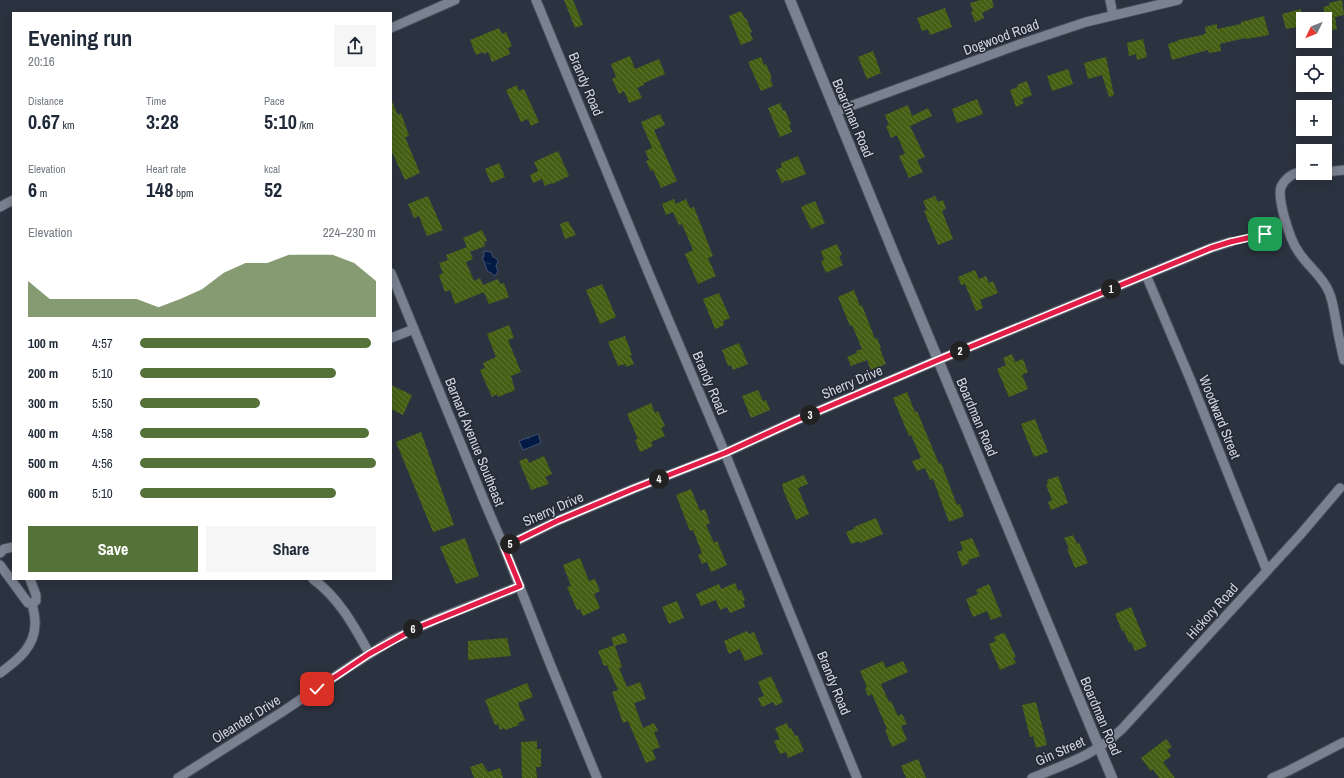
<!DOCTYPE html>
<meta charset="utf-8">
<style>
:root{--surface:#fff;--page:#f6f6f7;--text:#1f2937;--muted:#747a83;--accent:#557238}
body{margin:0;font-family:"Archivo Narrow",sans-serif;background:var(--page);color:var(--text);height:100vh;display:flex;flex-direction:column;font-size:15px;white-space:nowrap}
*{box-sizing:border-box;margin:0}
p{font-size:13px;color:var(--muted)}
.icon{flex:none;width:22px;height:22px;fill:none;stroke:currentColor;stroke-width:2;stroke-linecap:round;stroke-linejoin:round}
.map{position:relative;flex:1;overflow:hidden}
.details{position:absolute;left:12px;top:12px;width:380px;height:568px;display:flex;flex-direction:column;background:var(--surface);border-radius:0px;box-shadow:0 2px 10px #0003}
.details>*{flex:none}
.needle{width:26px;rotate:227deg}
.tools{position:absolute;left:1296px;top:12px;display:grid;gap:8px}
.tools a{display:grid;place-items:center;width:36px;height:36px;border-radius:0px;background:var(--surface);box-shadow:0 2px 10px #0003;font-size:20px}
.pin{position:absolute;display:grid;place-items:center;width:34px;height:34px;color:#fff;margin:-17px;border-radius:8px;box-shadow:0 2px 6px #0006}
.km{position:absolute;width:20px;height:20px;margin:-10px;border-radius:50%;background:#222;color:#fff;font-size:11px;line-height:20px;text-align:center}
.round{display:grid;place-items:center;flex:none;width:42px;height:42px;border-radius:0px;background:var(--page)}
.summary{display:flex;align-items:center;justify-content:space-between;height:68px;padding:0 16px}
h1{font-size:22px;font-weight:800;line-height:30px}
.metrics{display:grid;grid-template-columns:repeat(3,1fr);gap:6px;height:68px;padding:4px 16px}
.metrics div{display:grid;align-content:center}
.metrics b{font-size:20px;font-weight:800}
.metrics small{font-size:11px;font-weight:400}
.metrics p{font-size:11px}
.chart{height:112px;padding:8px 16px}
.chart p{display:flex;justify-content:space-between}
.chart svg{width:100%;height:72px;margin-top:4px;fill:var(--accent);opacity:.7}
.button{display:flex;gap:8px;margin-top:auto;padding:8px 16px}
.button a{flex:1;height:46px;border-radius:0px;background:var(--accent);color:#fff;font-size:16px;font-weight:800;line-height:46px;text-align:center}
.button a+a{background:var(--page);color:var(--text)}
ul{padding:0 16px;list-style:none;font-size:13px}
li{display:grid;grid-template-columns:64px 48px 1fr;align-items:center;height:30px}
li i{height:10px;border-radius:5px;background:var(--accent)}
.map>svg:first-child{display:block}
</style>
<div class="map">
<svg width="1344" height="778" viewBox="0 0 1344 778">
<defs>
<pattern id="water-ripples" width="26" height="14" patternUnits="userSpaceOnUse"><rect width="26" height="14" fill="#021943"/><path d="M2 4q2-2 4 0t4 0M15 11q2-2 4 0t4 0" fill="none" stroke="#263a5e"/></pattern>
<pattern id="building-back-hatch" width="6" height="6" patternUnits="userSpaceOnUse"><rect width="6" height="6" fill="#456014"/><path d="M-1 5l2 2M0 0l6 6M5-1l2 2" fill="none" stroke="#5f7636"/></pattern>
</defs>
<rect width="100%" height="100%" fill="#2c3340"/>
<!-- water -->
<path fill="url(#water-ripples)" stroke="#405171" d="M484,251L491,252L493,257L497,259L498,261L496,266L498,271L495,276L490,272H488L482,257H484Z
M538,434L541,443L523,450L519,441Z"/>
<!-- building -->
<path fill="url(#building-back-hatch)" d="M564,0H573L583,25L575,28Z
M980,0H992L994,7L982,13L984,18L975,22L971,12L973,11L970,3Z
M1342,0L1344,15L1335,17L1337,29L1329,31L1323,7L1330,5L1329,3Z
M945,8L952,27L930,35L928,29L922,31L917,18Z
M1301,9L1303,26L1286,29L1282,14Z
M741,11L745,19L746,18L752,32L750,33L753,40L741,45L729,16Z
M1264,16L1269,35L1246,39L1245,38L1220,44L1221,51L1209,53L1208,50L1172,60L1168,44L1178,41V40L1202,35L1206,33L1205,27L1217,24V29L1241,24V22Z
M499,28L502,34L506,32L512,46L508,48L510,54L492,62L488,52L484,54L483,52L476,55L470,40Z
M1143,39L1147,57L1137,60L1136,54L1129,56L1127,43Z
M873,51L881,73L867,79L858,57Z
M630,56L635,69L659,59L665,74L644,83V85L637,88L642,98L629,103L624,91L619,94L612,79L616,77L611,64Z
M761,57L764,65L766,64L772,78L770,79L773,86L761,91L748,62Z
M1106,57L1114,95L1109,97L1102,75L1088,79L1084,63Z
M1068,69L1073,84L1052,91L1047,76Z
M1027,81L1032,95L1022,99L1024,103L1016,107L1010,90L1018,87L1017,85Z
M517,85L519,91L524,89L539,122L531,126L528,119L521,122L506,90Z
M391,99L398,115L401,113L409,136L405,137L420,173L405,180L391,150Z
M977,99L983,114L957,123L952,109Z
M780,103L783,111L785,110L791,124L789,125L792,132L780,137L768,108Z
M908,105L912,116L928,108L932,116L910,126L925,157L917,160L923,172L909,178L899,156L905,154L897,135L891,138L886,126L889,125L885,115Z
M660,114L665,125L654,130L677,181L661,188L653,170L651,171L646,161L649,160L645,151L652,148L641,122Z
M558,151L569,176L552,184L551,183L545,186L542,179L533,183L530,175L538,171L534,162Z
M798,156L806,174L788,181L787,180L782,183L776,170L782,167L781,163Z
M499,163L505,177L491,183L485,169Z
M428,196L443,230L427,236L419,216L414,218L408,204Z
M935,196L938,202L943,200L946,209L942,211L953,239L938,245L924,211L927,210L923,201Z
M674,199L676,204L686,199L690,208L694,207L713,256L708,258L716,276L698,284L685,254L693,250L682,224L679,225L673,212L666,215L662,204Z
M815,201L825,223L811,229L801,207Z
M568,221L576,235L565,239L560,224Z
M482,230L487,241L484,242L485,246L470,252L473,259L466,262L474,281L480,278L483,285L498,279L500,284L504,283L509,297L489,304L484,292L455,304L450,290L445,292L439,275L443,273L439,263L448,260L446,255L467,247L463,238Z
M837,244L842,255L839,256L843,265L826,273L821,261L824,260L821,251Z
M975,270L979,279L986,276L989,283L993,281L998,293L980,300L983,308L976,311L965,284L961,285L958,277Z
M602,284L616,317L600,324L586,290Z
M854,290L860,306L862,305L875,339L877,338L881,348L880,349L886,364L871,370L867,360L851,366L847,357L857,353L856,351L862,349L852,325L850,326L838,297Z
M719,293L730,318L723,321L724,325L715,329L703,299Z
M509,325L514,338L508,340L521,372L511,376L515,390L498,397L497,394L492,397L480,370L485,368L483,363L496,357L487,334Z
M625,336L632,355H630L634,364L626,367L625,364L618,366L608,342Z
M739,343L748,364L733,370L731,365L728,366L722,350Z
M1012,354L1015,362L1023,359L1028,372L1022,375L1028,389L1009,397L997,369L1006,365L1003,358Z
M391,385L412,395L403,415L391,409Z
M758,390L763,401L766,400L770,410L751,418L742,396Z
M907,392L915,412L917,411L939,464L941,463L957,505L960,504L964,516L949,522L933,479L930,480L925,468L917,471L912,461L921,458L911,435L909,436L893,398Z
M651,403L655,413L658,411L665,426L661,428L665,436L651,442L653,446L640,452L635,440L638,439L627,414Z
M1035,419L1048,452L1034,457L1021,424Z
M421,432L454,525L433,532L396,442Z
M544,456L552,474L545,477L549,484L531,490L519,461L527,458L529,463Z
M804,475L808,484L798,488L809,514L796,520L784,492L782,484Z
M1058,476L1068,503L1051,510L1048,502L1052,500L1046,485L1048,484L1047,480Z
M691,489L700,511L705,509L710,523L706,525L714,543L717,541L727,565L711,572L707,562L702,564L698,555L702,553L693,530L690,531L676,495Z
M876,518L883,534L860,543L859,541L851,544L846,532L854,529V527Z
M1073,535L1077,544L1079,543L1088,563L1075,568L1067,549L1069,548L1064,538Z
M465,538L479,576L456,584L440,547Z
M972,538L980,556L968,560L969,563L962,566L957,552L963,550L960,542Z
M580,558L589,581L595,579L600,591L594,594L600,608L583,616L580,609L577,610L567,587L571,586L563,565Z
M735,583L738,591L741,590L745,600L743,601L745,607L730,613L727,607L720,610L716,600L701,606L696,594L719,584L721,589Z
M989,584L1002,616L991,620L987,611L973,617L966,599L978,594L976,590Z
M677,601L684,618L669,624L662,607Z
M1131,607L1147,646L1135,651L1131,642L1129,643L1124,631H1122L1115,614Z
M747,631L749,634L754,632L763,654L745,661L740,649L729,654L724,641Z
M624,633L628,642L615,646L622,667L619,668L627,687L640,682L646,699L634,703L643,728L654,723L658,731L654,732L660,747L652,750L656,759L646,763L628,721L623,723L612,692L618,690L607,665L604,666L598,651L614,645L611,638Z
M1003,633L1005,634L1016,657L1013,658L1016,663L1000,670L989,644L996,641L994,637Z
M507,638L511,656L468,660V641Z
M883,661L886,668L903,661L908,672L881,684L889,702L891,701L898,716L902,714L907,724L901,726L907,740L892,747L885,730L887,729L872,694L868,696L865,688L867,687L860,671Z
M771,676L783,702L775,706L773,702L762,707L758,698L764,696L758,682Z
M527,683L533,697L518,703L525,720L518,723L519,725L505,730L504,728L500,730L498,724L495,725L485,700Z
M1036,702L1047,745L1036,748L1033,736L1030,737L1022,705Z
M787,723L789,729L791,728L795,736L797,735L804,751L788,758L786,752L780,754L774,741L780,739L775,728Z
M1166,739L1172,747L1167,750L1171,756L1163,762L1175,778H1159L1153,769L1151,771L1141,758Z
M537,741V749H541V767H536L537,778H522L521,742Z
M918,759L926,778H906L901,766Z
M482,763L488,772L500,768L503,778H474L470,767Z"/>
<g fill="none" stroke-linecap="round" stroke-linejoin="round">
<defs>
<path id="street" d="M536,0L649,274L725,453L857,778
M1110,0L1113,15
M391,28L455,0
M837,111L1020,44L1086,22L1178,0
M1303,172C1294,172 1285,178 1281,187C1277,199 1290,240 1298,251C1307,266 1322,275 1329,292C1333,301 1334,312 1336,321C1338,335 1341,347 1344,360
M1325,172L1344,170
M0,207L13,200
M391,273L485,503L504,547L549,661L597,778
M1146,275L1191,381L1267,571
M391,338L414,329
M504,547L557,521L633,489L725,453L797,420L938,360L1211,248L1230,242
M0,553L4,549L13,547
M0,565L28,603H32L36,601V595L30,579
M313,579C339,598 354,626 369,653
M0,673C18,660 36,646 35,622C35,615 33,609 32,603
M178,778L282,712L352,665L392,640L437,619L520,586
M1032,778C1068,763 1093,756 1122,729L1300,535L1340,488
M1272,778L1288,771L1344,742"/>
<path id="secondary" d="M790,0L892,249L1112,778"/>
</defs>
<!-- street casing -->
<use href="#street" stroke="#494f59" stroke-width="11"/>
<!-- secondary casing -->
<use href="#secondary" stroke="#494f59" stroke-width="12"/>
<!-- path -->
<path stroke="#797f8a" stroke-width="2" stroke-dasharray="2 2" stroke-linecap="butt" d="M1238,240L1279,233"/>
<!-- street -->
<use href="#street" stroke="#7a8291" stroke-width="9"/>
<!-- secondary -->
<use href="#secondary" stroke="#7a8291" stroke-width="10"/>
</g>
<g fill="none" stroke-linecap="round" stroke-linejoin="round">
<defs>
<path id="route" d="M317,689L369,654L414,629L520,586L504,547L557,521L633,489L725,453L797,420L938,360L1211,248L1230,242L1265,234"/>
</defs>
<!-- route casing -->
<use href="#route" stroke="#fff" stroke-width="8"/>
<!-- route -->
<use href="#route" stroke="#e11d48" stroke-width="5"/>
</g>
<g text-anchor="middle" stroke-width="3" stroke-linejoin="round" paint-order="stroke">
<!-- street labels -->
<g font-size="14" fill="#d0d5dd" stroke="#222935">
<text transform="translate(1001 37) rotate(-20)" y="5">Dogwood Road</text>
<text transform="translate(586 84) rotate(67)" y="5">Brandy Road</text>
<text transform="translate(853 118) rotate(67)" y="5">Boardman Road</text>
<text transform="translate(852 382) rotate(-23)" y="5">Sherry Drive</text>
<text transform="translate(710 383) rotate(67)" y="5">Brandy Road</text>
<text transform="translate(977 417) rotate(67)" y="5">Boardman Road</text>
<text transform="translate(1220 417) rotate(68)" y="5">Woodward Street</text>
<text transform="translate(475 442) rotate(68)" y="5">Barnard Avenue Southeast</text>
<text transform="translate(553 509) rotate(-24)" y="5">Sherry Drive</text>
<text transform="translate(1212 611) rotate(-48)" y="5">Hickory Road</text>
<text transform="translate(834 683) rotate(68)" y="5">Brandy Road</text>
<text transform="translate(1101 716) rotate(67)" y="5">Boardman Road</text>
<text transform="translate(246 719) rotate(-32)" y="5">Oleander Drive</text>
<text transform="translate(1060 751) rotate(-24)" y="5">Gin Street</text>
</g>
</g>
</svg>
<div class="tools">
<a><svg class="needle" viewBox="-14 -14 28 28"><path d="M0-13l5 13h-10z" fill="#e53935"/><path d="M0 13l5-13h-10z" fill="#747a83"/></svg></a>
<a><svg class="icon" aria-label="locate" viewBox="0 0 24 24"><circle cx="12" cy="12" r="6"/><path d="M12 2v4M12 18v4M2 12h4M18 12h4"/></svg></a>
<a>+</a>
<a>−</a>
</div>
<div class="pin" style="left:1265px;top:234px;background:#1e9e55"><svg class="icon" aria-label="arrive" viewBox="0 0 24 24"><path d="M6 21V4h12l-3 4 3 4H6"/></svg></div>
<div class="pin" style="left:317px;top:689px;background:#d93025"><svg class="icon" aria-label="check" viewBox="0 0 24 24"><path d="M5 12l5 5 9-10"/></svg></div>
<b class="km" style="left:1111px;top:289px">1</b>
<b class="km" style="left:960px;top:351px">2</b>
<b class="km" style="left:810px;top:415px">3</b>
<b class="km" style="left:659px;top:479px">4</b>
<b class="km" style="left:510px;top:544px">5</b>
<b class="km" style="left:413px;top:629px">6</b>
<section class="details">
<div class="summary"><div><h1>Evening run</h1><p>20:16</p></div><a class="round"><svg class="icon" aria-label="share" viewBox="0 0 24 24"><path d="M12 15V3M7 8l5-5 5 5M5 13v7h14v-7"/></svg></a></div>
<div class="metrics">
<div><p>Distance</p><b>0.67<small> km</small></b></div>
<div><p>Time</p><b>3:28</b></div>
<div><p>Pace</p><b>5:10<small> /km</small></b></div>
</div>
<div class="metrics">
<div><p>Elevation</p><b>6<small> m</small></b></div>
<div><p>Heart rate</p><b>148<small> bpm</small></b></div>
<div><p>kcal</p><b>52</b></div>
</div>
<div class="chart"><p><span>Elevation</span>224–230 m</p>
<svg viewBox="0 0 160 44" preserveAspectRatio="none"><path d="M0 44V22L10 33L20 33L30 33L40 33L50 33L60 38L70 33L80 27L90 17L100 11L110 11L120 6L130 6L140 6L150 11L160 22V44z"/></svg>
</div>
<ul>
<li><b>100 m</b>4:57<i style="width:98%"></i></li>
<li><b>200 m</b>5:10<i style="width:83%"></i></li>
<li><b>300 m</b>5:50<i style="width:51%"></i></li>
<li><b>400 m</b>4:58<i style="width:97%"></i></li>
<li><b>500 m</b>4:56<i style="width:100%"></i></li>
<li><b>600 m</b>5:10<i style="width:83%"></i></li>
</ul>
<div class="button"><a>Save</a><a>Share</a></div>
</section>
</div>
